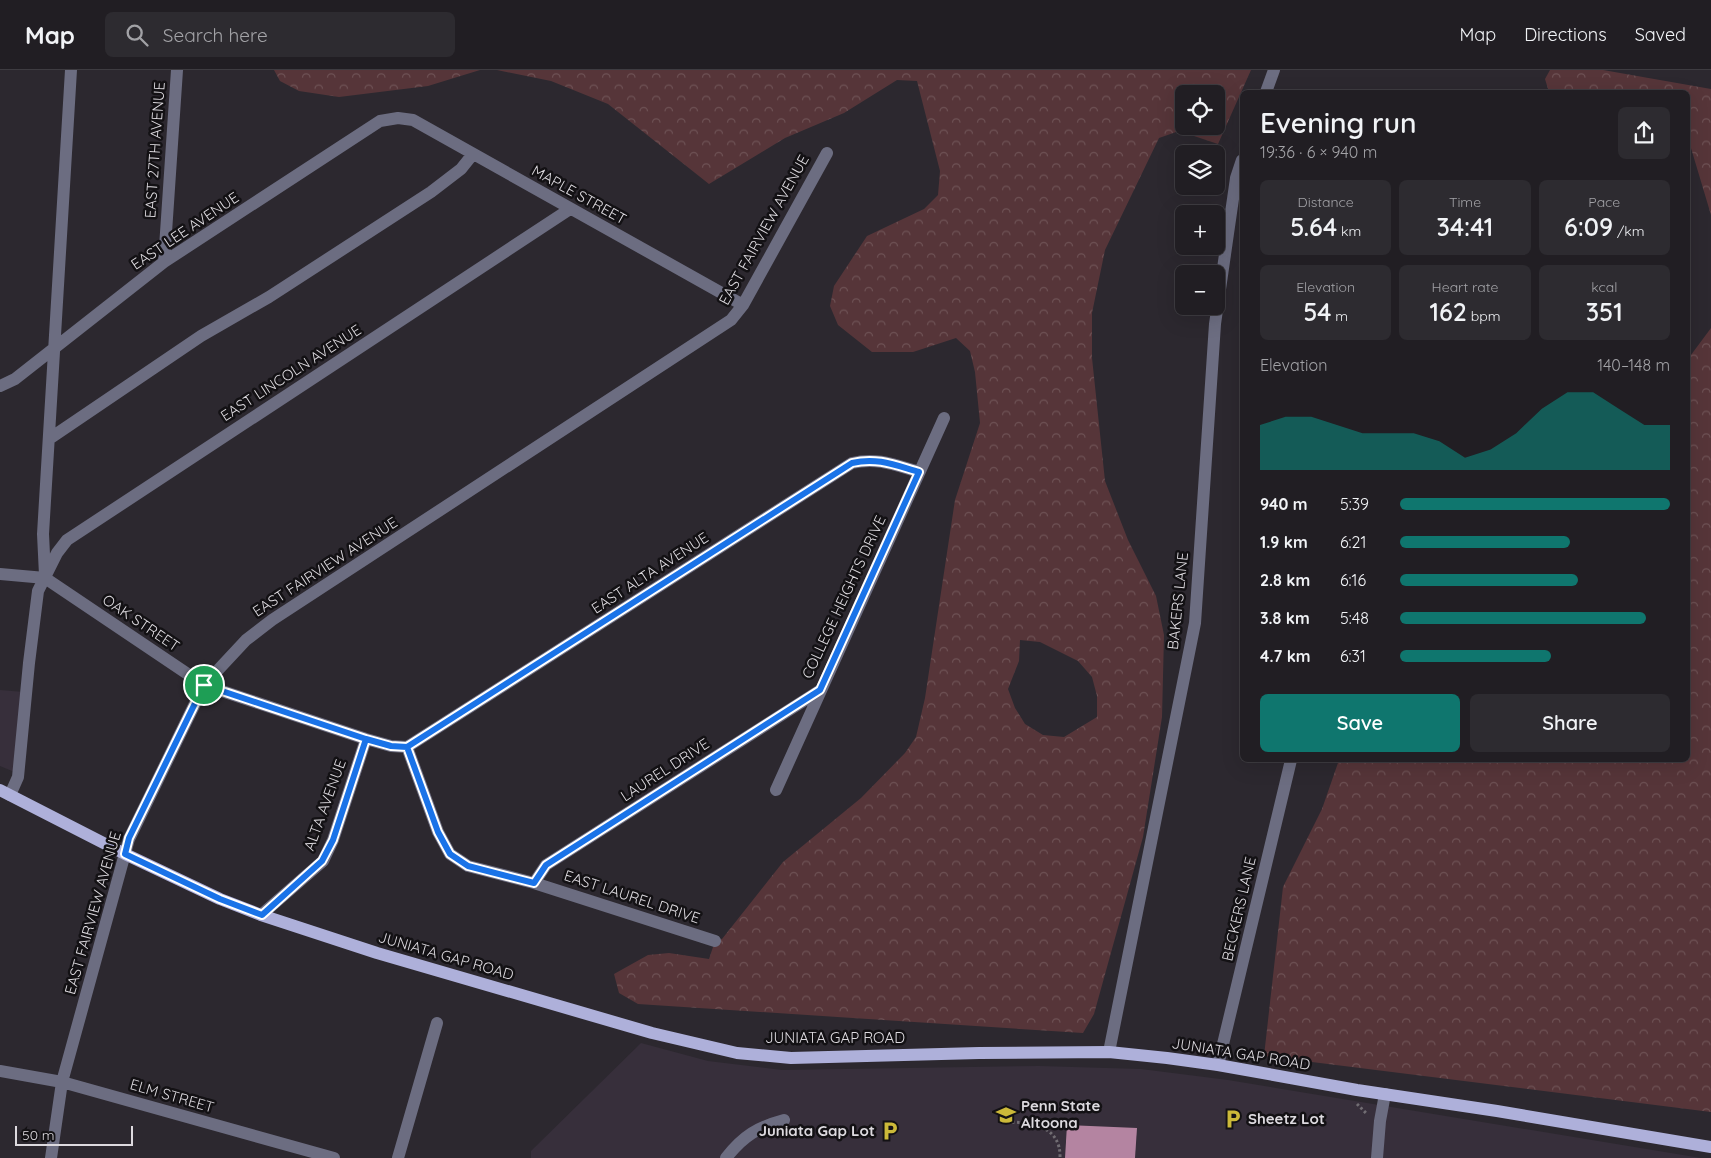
<!DOCTYPE html>
<meta charset="utf-8">
<style>
:root{--surface:#211e23;--page:#2d2b30;--text:#f1f3f6;--muted:#a2a2a6;--line:#3e3c41;--accent:#0f766e}
body{margin:0;font-family:Quicksand,sans-serif;background:var(--page);color:var(--text);height:100vh;display:flex;flex-direction:column;font-size:19px;white-space:nowrap}
*{box-sizing:border-box;margin:0}
p{font-size:16px;color:var(--muted)}
.icon{flex:none;width:28px;height:28px;fill:none;stroke:currentColor;stroke-width:2;stroke-linecap:round;stroke-linejoin:round}
.map{position:relative;flex:1;overflow:hidden}
.side{position:absolute;left:1240px;top:20px;width:450px;height:672px;display:flex;flex-direction:column;background:var(--surface);border-radius:8px;box-shadow:0 5px 20px #0002,0 0 0 1px var(--line)}
.side>*{flex:none}
.buttons{position:absolute;left:1175px;top:15px;display:grid;gap:10px}
.buttons a{display:grid;place-items:center;width:50px;height:50px;border-radius:8px;background:var(--surface);box-shadow:0 5px 20px #0002,0 0 0 1px var(--line);font-size:25px}
.scale{position:absolute;left:15px;bottom:12px;width:118px;box-sizing:border-box;padding-left:5px;border:2px solid #dddadf;border-top:0;font-size:14px;line-height:18px;white-space:nowrap;color:#dddadf;-webkit-text-stroke:4px #131114;paint-order:stroke}
.pin{position:absolute;display:grid;place-items:center;width:42px;height:42px;color:#fff;margin:-21px;border:2px solid #fff;border-radius:50%;box-shadow:0 1px 5px #0007}
.round{display:grid;place-items:center;flex:none;width:52px;height:52px;border-radius:8px;background:var(--page)}
.head{display:flex;align-items:center;justify-content:space-between;height:85px;padding:0 20px}
h1{font-size:28px;font-weight:600;line-height:38px}
.figures{display:grid;grid-template-columns:repeat(3,1fr);gap:8px;height:85px;padding:5px 20px}
.figures div{display:grid;align-content:center;border-radius:8px;background:var(--page);text-align:center}
.figures b{font-size:25px;font-weight:600}
.figures small{font-size:14px;font-weight:400}
.figures p{font-size:14px}
.chart{height:140px;padding:10px 20px}
.chart p{display:flex;justify-content:space-between}
.chart svg{width:100%;height:90px;margin-top:5px;fill:var(--accent);opacity:.7}
.action{display:flex;gap:10px;margin-top:auto;padding:10px 20px}
.action a{flex:1;height:58px;border-radius:8px;background:var(--accent);color:#fff;font-size:20px;font-weight:600;line-height:58px;text-align:center}
.action a+a{background:var(--page);color:var(--text)}
ul{padding:0 20px;list-style:none;font-size:16px}
li{display:grid;grid-template-columns:80px 60px 1fr;align-items:center;height:38px}
li i{height:12px;border-radius:6px;background:var(--accent)}
header{display:flex;align-items:center;gap:30px;box-sizing:border-box;height:70px;padding:0 25px;background:var(--surface);border-bottom:1px solid var(--line)}
header strong{font-size:24px}
nav{display:flex;gap:28px;margin-inline-start:auto;font-size:18px}
.search{width:350px;height:45px;background:var(--page);display:flex;align-items:center;gap:12px;box-sizing:border-box;padding:0 18px;border-radius:8px;color:var(--muted);font-size:19px}
.map>svg:first-child{display:block}
</style>
<header>
<strong>Map</strong>
<div class="search"><svg class="icon" aria-label="search" viewBox="0 0 24 24"><circle cx="10" cy="10" r="6"/><path d="M15 15l6 6"/></svg>Search here</div>
<nav><a>Map</a><a>Directions</a><a>Saved</a></nav>
</header>
<div class="map">
<svg width="1711" height="1088" viewBox="0 0 1711 1088">
<defs>
<pattern id="forest-crowns" width="20" height="18" patternUnits="userSpaceOnUse" patternTransform="scale(1.25)"><rect width="20" height="18" fill="#563539"/><path d="M2 6a3 3 0 1 1 6 0M12 15a3 3 0 1 1 6 0" fill="none" stroke="#6e5255"/></pattern>
</defs>
<rect width="100%" height="100%" fill="#2c282f"/>
<!-- built -->
<path fill="#372f3b" d="M0,620L24,622L17,700L12,701L0,696Z
M641,973L708,991L782,1000L1039,996L1141,999L1228,1010L1701,1088H531V1081Z"/>
<!-- forest -->
<path fill="url(#forest-crowns)" fill-rule="evenodd" d="M274,0H480L428,16L339,27L299,21L280,11Z
M497,0H1251L1218,74L1179,61L1159,68L1105,180L1092,243V288L1105,411L1128,470L1156,526L1164,565L1162,647L1143,767L1094,944L1083,963L638,934L619,923L614,904L648,885L669,883L709,889L715,871L722,869L783,792L861,728L905,683L916,667L925,628L955,430L980,353L975,302L970,281L956,268L913,282H872L838,255L830,236L834,216L867,166L924,139L938,125L940,101L917,11L897,10L844,43L785,68L709,114L608,34L551,11ZM1184,24H1216V56H1184ZM1020,570L1040,572L1078,591L1092,607L1097,626V647L1064,667L1043,665L1025,654L1015,638L1008,619L1019,591Z
M1550,0H1603L1711,19V145L1688,68V22H1549L1545,9Z
M1711,258V1042L1264,986L1283,817L1322,739L1339,690H1688V289Z"/>
<!-- building -->
<path fill="#b484a1" d="M1067,1055L1137,1058L1135,1088H1065Z"/>
<g fill="none" stroke-linecap="round" stroke-linejoin="round">
<!-- path -->
<path stroke="#716d73" stroke-width="3" stroke-dasharray="2.5 2.5" stroke-linecap="butt" d="M1357,1034L1367,1044
M1007,1052C1032,1052 1061,1056 1060,1088"/>
<!-- minor -->
<path stroke="#6c6d81" stroke-width="12" d="M1266,22L1274,0
M164,192L177,0
M0,316L15,309L164,192L380,51L398,48L413,50L743,235
M49,369L201,266L269,227L431,122L461,99L473,84
M0,504L45,508L204,615L366,669L391,676L407,677
M45,505L43,464L71,0
M407,677L852,393C877,387 895,395 919,402
M407,677L438,762L450,784L468,796L534,813L715,871
M776,720L944,348
M10,725L18,707L29,593L38,521L57,483L67,470L570,139
M534,813L546,795L819,621
M261,845L323,791L333,770L366,669
M1109,982L1195,553L1215,254L1236,108L1242,90
M1218,995L1291,690
M0,1001L62,1012L334,1088
M51,1088L62,1012L129,769L204,615L246,570L272,550L731,250L743,235L827,83
M398,1088L437,953
M726,1088C743,1066 758,1057 784,1050
M1377,1088L1380,1051L1385,1024"/>
<!-- major -->
<path stroke="#aeb0da" stroke-width="12" d="M0,720L125,784L220,829L261,845L377,883L652,963L737,983L791,988L979,983L1109,982L1167,988L1218,995L1357,1020L1497,1041L1711,1077"/>
</g>
<g fill="none" stroke-linecap="round" stroke-linejoin="round">
<defs>
<path id="route" d="M204,615L129,768L125,784L220,829L262,845L322,791L333,770L366,669L391,676L407,677L852,393C877,387 895,395 919,402L820,620L546,795L534,813L468,796L450,784L438,762L407,677L391,676L366,669L204,615"/>
</defs>
<!-- route casing -->
<use href="#route" stroke="#fff" stroke-width="10"/>
<!-- route -->
<use href="#route" stroke="#1a73e8" stroke-width="6"/>
</g>
<!-- icons -->
<defs>
<symbol id="university-bare" viewBox="-9 -9 18 18"><path d="M0-5L7-2L0 1L-7-2ZM-4 1L0 2.5L4 1V4Q0 6-4 4Z" fill="#ccb939" stroke="#131114" stroke-width="2.5" paint-order="stroke"/></symbol>
<symbol id="parking-bare" viewBox="-9 -9 18 18"><path d="M-3.5-5.5H1a3.5 3.5 0 0 1 0 7H-1V5.5H-3.5ZM-1-3.4V-.6H.8a1.4 1.4 0 0 0 0-2.8Z" fill="#ccb939" stroke="#131114" stroke-width="2.5" paint-order="stroke"/></symbol>
</defs>
<g fill-rule="evenodd">
<use href="#university-bare" x="992" y="1031" width="28" height="28"/>
<use href="#parking-bare" x="1219" y="1035" width="28" height="28"/>
<use href="#parking-bare" x="876" y="1047" width="28" height="28"/>
</g>
<g text-anchor="middle" stroke-width="5" stroke-linejoin="round" paint-order="stroke">
<!-- street labels -->
<g font-size="15" fill="#dddadf" stroke="#131114">
<text transform="translate(155 80) rotate(-86)" y="5">EAST 27TH AVENUE</text>
<text transform="translate(579 125) rotate(29)" y="5">MAPLE STREET</text>
<text transform="translate(764 160) rotate(-61)" y="5">EAST FAIRVIEW AVENUE</text>
<text transform="translate(185 161) rotate(-34)" y="5">EAST LEE AVENUE</text>
<text transform="translate(291 303) rotate(-33)" y="5">EAST LINCOLN AVENUE</text>
<text transform="translate(325 497) rotate(-33)" y="5">EAST FAIRVIEW AVENUE</text>
<text transform="translate(650 503) rotate(-33)" y="5">EAST ALTA AVENUE</text>
<text transform="translate(844 527) rotate(-65)" y="5">COLLEGE HEIGHTS DRIVE</text>
<text transform="translate(1178 531) rotate(-84)" y="5">BAKERS LANE</text>
<text transform="translate(141 553) rotate(34)" y="5">OAK STREET</text>
<text transform="translate(665 700) rotate(-33)" y="5">LAUREL DRIVE</text>
<text transform="translate(325 735) rotate(-70)" y="5">ALTA AVENUE</text>
<text transform="translate(632 827) rotate(18)" y="5">EAST LAUREL DRIVE</text>
<text transform="translate(1239 839) rotate(-77)" y="5">BECKERS LANE</text>
<text transform="translate(93 843) rotate(-74)" y="5">EAST FAIRVIEW AVENUE</text>
<text transform="translate(446 886) rotate(16)" y="5">JUNIATA GAP ROAD</text>
<text x="835" y="973">JUNIATA GAP ROAD</text>
<text transform="translate(1241 984) rotate(9)" y="5">JUNIATA GAP ROAD</text>
<text transform="translate(172 1026) rotate(16)" y="5">ELM STREET</text>
</g>
<!-- poi labels -->
<g font-size="15" font-weight="bold" fill="#dddadf" stroke="#131114" text-anchor="start">
<text x="1021" y="1041">Penn State<tspan x="1021" dy="17">Altoona</tspan></text>
<text x="1248" y="1054">Sheetz Lot</text>
<text x="875" y="1066" text-anchor="end">Juniata Gap Lot</text>
</g>
</g>
</svg>
<div class="buttons">
<a><svg class="icon" aria-label="locate" viewBox="0 0 24 24"><circle cx="12" cy="12" r="6"/><path d="M12 2v4M12 18v4M2 12h4M18 12h4"/></svg></a>
<a><svg class="icon" aria-label="layers" viewBox="0 0 24 24"><path d="M12 4l9 5-9 5-9-5zM3 14l9 5 9-5"/></svg></a>
<a>+</a>
<a>−</a>
</div>
<div class="scale">50 m</div>
<div class="pin" style="left:204px;top:615px;background:#1e9e55"><svg class="icon" aria-label="arrive" viewBox="0 0 24 24"><path d="M6 21V4h12l-3 4 3 4H6"/></svg></div>
<section class="side">
<div class="head"><div><h1>Evening run</h1><p>19:36 · 6 × 940 m</p></div><a class="round"><svg class="icon" aria-label="share" viewBox="0 0 24 24"><path d="M12 15V3M7 8l5-5 5 5M5 13v7h14v-7"/></svg></a></div>
<div class="figures">
<div><p>Distance</p><b>5.64<small> km</small></b></div>
<div><p>Time</p><b>34:41</b></div>
<div><p>Pace</p><b>6:09<small> /km</small></b></div>
</div>
<div class="figures">
<div><p>Elevation</p><b>54<small> m</small></b></div>
<div><p>Heart rate</p><b>162<small> bpm</small></b></div>
<div><p>kcal</p><b>351</b></div>
</div>
<div class="chart"><p><span>Elevation</span>140–148 m</p>
<svg viewBox="0 0 160 44" preserveAspectRatio="none"><path d="M0 44V22L10 18L20 18L30 22L40 26L50 26L60 26L70 30L80 38L90 34L100 26L110 14L120 6L130 6L140 14L150 22L160 22V44z"/></svg>
</div>
<ul>
<li><b>940 m</b>5:39<i style="width:100%"></i></li>
<li><b>1.9 km</b>6:21<i style="width:63%"></i></li>
<li><b>2.8 km</b>6:16<i style="width:66%"></i></li>
<li><b>3.8 km</b>5:48<i style="width:91%"></i></li>
<li><b>4.7 km</b>6:31<i style="width:56%"></i></li>
</ul>
<div class="action"><a>Save</a><a>Share</a></div>
</section>
</div>
